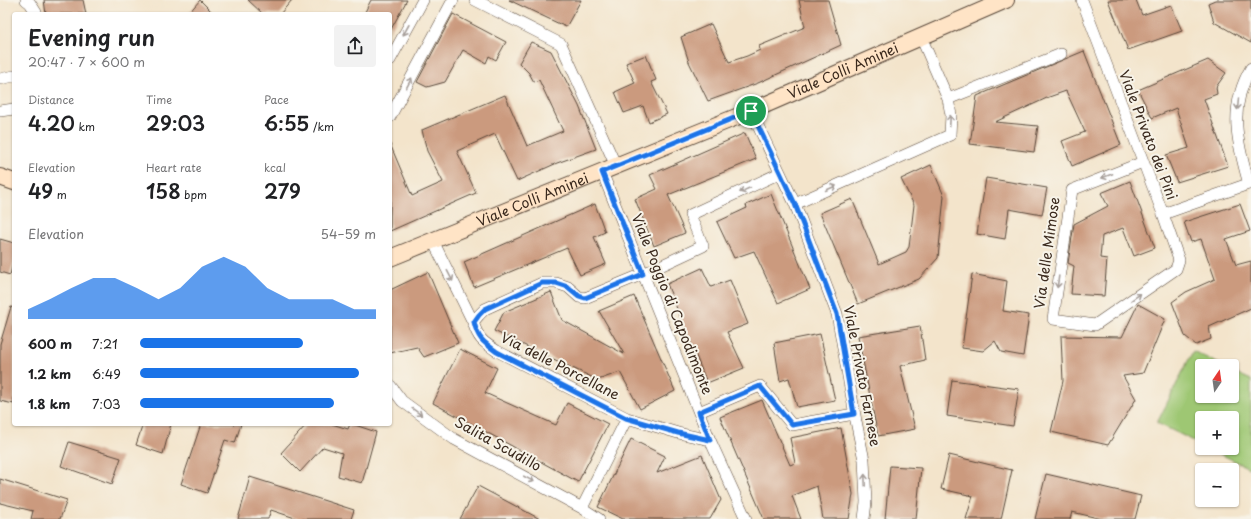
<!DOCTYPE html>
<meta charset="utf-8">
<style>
:root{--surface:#fff;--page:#f2f2f2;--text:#202124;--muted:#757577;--accent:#1a73e8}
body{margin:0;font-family:"Playpen Sans",sans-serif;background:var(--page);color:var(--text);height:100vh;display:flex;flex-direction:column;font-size:15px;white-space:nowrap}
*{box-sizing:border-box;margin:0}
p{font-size:13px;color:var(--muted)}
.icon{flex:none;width:22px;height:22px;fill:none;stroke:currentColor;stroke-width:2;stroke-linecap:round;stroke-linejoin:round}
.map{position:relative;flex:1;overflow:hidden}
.panel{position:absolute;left:12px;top:12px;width:380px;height:414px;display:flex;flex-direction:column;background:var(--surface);border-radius:4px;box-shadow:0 1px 3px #0004}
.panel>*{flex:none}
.needle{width:26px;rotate:13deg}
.buttons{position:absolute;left:1195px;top:359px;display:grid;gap:8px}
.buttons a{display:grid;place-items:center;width:44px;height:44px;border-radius:4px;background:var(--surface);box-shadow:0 1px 3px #0004;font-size:20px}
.pin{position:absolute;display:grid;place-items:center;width:34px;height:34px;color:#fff;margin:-17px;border:2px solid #fff;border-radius:50%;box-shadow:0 1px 4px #0007}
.round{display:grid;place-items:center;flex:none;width:42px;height:42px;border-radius:4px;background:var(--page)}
.headline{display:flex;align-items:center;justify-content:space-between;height:68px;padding:0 16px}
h1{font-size:22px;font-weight:600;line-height:30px}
.stats{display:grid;grid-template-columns:repeat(3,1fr);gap:6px;height:68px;padding:4px 16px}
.stats div{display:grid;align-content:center}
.stats b{font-size:20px;font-weight:600}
.stats small{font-size:11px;font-weight:400}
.stats p{font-size:11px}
.chart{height:112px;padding:8px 16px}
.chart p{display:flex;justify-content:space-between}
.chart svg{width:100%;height:72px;margin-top:4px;fill:var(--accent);opacity:.7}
ul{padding:0 16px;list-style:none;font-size:13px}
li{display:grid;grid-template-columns:64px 48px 1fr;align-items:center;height:30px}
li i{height:10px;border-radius:5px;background:var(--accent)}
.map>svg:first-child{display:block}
</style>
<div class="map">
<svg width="1251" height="519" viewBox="0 0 1251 519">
<rect width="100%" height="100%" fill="#f7f3e8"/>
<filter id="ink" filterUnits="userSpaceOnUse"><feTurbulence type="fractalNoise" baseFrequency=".025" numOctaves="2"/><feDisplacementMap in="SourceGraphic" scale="8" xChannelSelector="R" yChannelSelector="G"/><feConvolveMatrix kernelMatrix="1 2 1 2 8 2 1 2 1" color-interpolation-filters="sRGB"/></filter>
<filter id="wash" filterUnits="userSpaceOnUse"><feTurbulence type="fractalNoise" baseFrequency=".012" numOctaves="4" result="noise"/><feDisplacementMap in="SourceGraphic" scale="16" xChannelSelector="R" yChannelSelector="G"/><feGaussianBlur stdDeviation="0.9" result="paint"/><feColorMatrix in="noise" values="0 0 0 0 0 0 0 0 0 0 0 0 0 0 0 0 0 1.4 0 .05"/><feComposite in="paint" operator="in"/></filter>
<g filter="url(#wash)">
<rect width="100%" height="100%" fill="#f3e4cb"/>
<!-- green -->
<path fill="#9ec773" stroke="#6c7848" d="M1193,351L1223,366H1202V396H1232V371L1251,380V469L1208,448H1232V418H1202V445L1157,423Z"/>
<g id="blocks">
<!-- building -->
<path fill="#cb9a7e" d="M44,0H83L86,14H46Z
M200,0L214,14H188Z
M248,0H292L280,14H263Z
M371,0H407L390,31V14H364Z
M509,0H581L566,27Z
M799,0H828L841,45L758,83L708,101L689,62L681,37L711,24L729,62L747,56L760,50L759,46L805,27Z
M1108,0H1136L1142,15L1171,5L1182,31L1128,50Z
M1215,0H1251V43L1214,22L1208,3Z
M453,14L506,42L496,60L489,56L486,63L463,50L445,82L427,87L417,82Z
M531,42L551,51L579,106L596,149L557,163L517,181L495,134L457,151L476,193L390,231V144L412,196L443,182L427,151L422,130L505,95L527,146L563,131L539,80L534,82L529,73L519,63Z
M1084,51L1121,145L1072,166L1062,141L1085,132L1066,91L1049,97L995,122L1038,126L1034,152L970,144L977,96Z
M646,55L656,80L651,82L667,114L649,122L643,106L624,113L615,92L635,83L626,63Z
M1208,60L1226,73L1216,87L1217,94L1204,99L1228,166L1177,182L1166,155L1189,148L1176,108L1152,118L1138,90Z
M745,133L756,159L668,195L685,233L654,246L635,199L657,189L650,175Z
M931,165L944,196L938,258L919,279L858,304L820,213L852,199L879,264L906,252L909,247L914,205L901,179Z
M986,178L1047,188L1042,215L1009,209L1005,239L977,234Z
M1130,181L1155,248L1134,256L1123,228L1102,236L1100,258L1107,259L1104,296L1071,294L1074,266L1068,263L1074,224L1108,206L1101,193Z
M771,194L810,289L778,303L754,251L734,258L717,222L747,208L746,205Z
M595,204L605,232L594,237L606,264L580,275L567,248L474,287L464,262Z
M1240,204L1250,231L1226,239L1236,265L1251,261V308L1209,327L1211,339L1196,345L1185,336L1172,302L1186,292L1215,279L1201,239L1191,242L1184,222Z
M0,239L14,243V260L10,275L0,272Z
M702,268L711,287L730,280L748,324L727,332L744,368L707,383L667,284Z
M428,272L458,343L424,357L417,347L390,353V290Z
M972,274L1007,281L1003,311L1029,315L1023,356L1001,352L995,341L983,351L962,348Z
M551,292L562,320L624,354L599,311L634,296L675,391L640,409L620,372L598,380L494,331L504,312Z
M1138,304L1165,319L1143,373L1123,376L1136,399L1108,445L1051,432L1063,381L1061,336L1122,337Z
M11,307L14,308V404L0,401V344Z
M920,326L925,360L900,366L915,429L878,436L858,336Z
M820,334L835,400L797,407L789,378L780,381L774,343Z
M460,349L497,368L485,393L556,425L567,403L608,424L578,482L433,403Z
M952,380L1019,389L1013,426L947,416Z
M762,400L790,465L795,463L790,438L841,428L853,494L849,519H823L817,486L792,496L801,519H764L720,417Z
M143,424H171L163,454L136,445Z
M201,424H241L235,443L225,440L207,493L181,484Z
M307,424H332L348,429L350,424H352L376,432L362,483L338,476L342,453L323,447L300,472L281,453Z
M631,439L665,456L657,473L702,455L721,500L710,519H623L598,507Z
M69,442L121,458L112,484L61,466Z
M949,455L1012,470L1001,519H966L973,496L941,489Z
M890,466L921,468L916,519H885Z
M1046,474L1141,496L1135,519H1102L1072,512L1070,519H1035Z
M250,477L354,510L351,519H298L271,510L268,519H238Z
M0,479L67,500L60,519H31L33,511L0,503Z
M478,486L540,519H460Z"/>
</g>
</g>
<g filter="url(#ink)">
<use href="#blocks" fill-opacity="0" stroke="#574638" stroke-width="1"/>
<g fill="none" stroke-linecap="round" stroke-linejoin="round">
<defs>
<path id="minor" d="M26,0L30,3L37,14
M475,0L561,44L616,166
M1082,0L1163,214L1251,183
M390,60L423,0
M0,79L14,76
M948,99L1061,54
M0,111L14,109
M751,111L795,204L837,314L856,421L864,460L866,502L864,519
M390,117L453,0
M1143,162L1072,190L1053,319L1095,325L1176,269L1179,260L1163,214
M602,172L710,440L746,519
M1249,184C1237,143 1228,107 1251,68
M795,204L950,135L951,115L948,99L921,37
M433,241L473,322C478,339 483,342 497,351L627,418L678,433L710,440
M473,322L479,315L485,309L542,283H556L568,287L579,297L585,298L643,274L703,246L690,215L780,173
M390,385L402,401L454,439L582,508L599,519
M699,412L760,386L792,425L854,414
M582,508L627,418"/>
<g id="secondary">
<path d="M0,177L14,182"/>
<path id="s1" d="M390,258L751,111L1006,0"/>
</g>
</defs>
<!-- minor casing -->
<use href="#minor" stroke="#574638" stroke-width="12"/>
<!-- secondary casing -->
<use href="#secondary" stroke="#574638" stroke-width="18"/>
<!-- minor -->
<use href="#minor" stroke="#fff" stroke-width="11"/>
<!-- secondary -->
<use href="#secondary" stroke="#ffe4c6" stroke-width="16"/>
</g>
<!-- one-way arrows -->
<defs><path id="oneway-shaft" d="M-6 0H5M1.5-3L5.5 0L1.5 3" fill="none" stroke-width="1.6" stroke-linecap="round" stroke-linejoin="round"/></defs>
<g stroke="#a79f9a">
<use href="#oneway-shaft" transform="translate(406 30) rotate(119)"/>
<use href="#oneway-shaft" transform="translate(409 83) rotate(-62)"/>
<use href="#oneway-shaft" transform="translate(1238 104) rotate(95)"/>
<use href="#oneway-shaft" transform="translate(950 121) rotate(-87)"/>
<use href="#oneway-shaft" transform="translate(1107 176) rotate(159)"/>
<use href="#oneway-shaft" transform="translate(831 188) rotate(-24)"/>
<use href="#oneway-shaft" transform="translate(745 190) rotate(155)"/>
<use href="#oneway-shaft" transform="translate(450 276) rotate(63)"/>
<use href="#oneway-shaft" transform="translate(1058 282) rotate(98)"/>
<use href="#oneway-shaft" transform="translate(1136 297) rotate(-35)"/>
<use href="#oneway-shaft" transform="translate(417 412) rotate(36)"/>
<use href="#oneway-shaft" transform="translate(529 479) rotate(28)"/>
<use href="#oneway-shaft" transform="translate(865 480) rotate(-92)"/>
</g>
</g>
<g fill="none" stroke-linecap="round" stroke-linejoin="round" filter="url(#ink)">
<defs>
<path id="route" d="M751,111L795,204L837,314L854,414L792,425L760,386L699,412L710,440L678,433L626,418L497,352C483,342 478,339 474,322L479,315L485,309L542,283H556L568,287L579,296L585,298L643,274L602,172Z"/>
</defs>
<!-- route casing -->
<use href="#route" stroke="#fff" stroke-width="8"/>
<!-- route -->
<use href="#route" stroke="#1a73e8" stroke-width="5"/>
</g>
<g text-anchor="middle" stroke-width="4" stroke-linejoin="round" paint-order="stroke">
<!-- street labels -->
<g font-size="14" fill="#3b2a1e" stroke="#f7f3e8">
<text dy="5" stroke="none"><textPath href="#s1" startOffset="490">Viale Colli Aminei</textPath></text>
<text transform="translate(1148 135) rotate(69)" y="5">Viale Privato dei Pini</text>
<text dy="5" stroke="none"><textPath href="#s1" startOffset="154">Viale Colli Aminei</textPath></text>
<text transform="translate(1047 253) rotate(-82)" y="5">Via delle Mimose</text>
<text transform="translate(672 304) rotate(68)" y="5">Viale Poggio di Capodimonte</text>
<text transform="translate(560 366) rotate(27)" y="5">Via delle Porcellane</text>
<text transform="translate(862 376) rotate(79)" y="5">Viale Privato Farnese</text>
<text transform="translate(498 444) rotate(29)" y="5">Salita Scudillo</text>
</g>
</g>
</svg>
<div class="buttons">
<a><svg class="needle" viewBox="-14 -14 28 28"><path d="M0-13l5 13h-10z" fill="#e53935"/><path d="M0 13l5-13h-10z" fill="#757577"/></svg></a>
<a>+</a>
<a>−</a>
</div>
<div class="pin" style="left:751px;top:111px;background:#1e9e55"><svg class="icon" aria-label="arrive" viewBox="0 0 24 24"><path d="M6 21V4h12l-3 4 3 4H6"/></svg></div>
<section class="panel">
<div class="headline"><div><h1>Evening run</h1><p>20:47 · 7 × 600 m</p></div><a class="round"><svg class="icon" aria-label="share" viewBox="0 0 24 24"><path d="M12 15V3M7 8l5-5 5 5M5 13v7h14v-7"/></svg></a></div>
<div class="stats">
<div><p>Distance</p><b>4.20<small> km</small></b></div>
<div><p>Time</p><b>29:03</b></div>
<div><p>Pace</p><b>6:55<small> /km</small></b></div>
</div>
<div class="stats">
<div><p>Elevation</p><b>49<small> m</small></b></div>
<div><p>Heart rate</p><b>158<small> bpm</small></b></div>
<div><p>kcal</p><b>279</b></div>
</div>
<div class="chart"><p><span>Elevation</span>54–59 m</p>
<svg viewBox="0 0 160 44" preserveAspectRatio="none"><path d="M0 44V38L10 32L20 25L30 19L40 19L50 25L60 32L70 25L80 12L90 6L100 12L110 25L120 32L130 32L140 32L150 38L160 38V44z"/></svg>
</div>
<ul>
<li><b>600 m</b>7:21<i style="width:69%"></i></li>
<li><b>1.2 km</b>6:49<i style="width:93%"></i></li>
<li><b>1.8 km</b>7:03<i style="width:82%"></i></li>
</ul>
</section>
</div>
